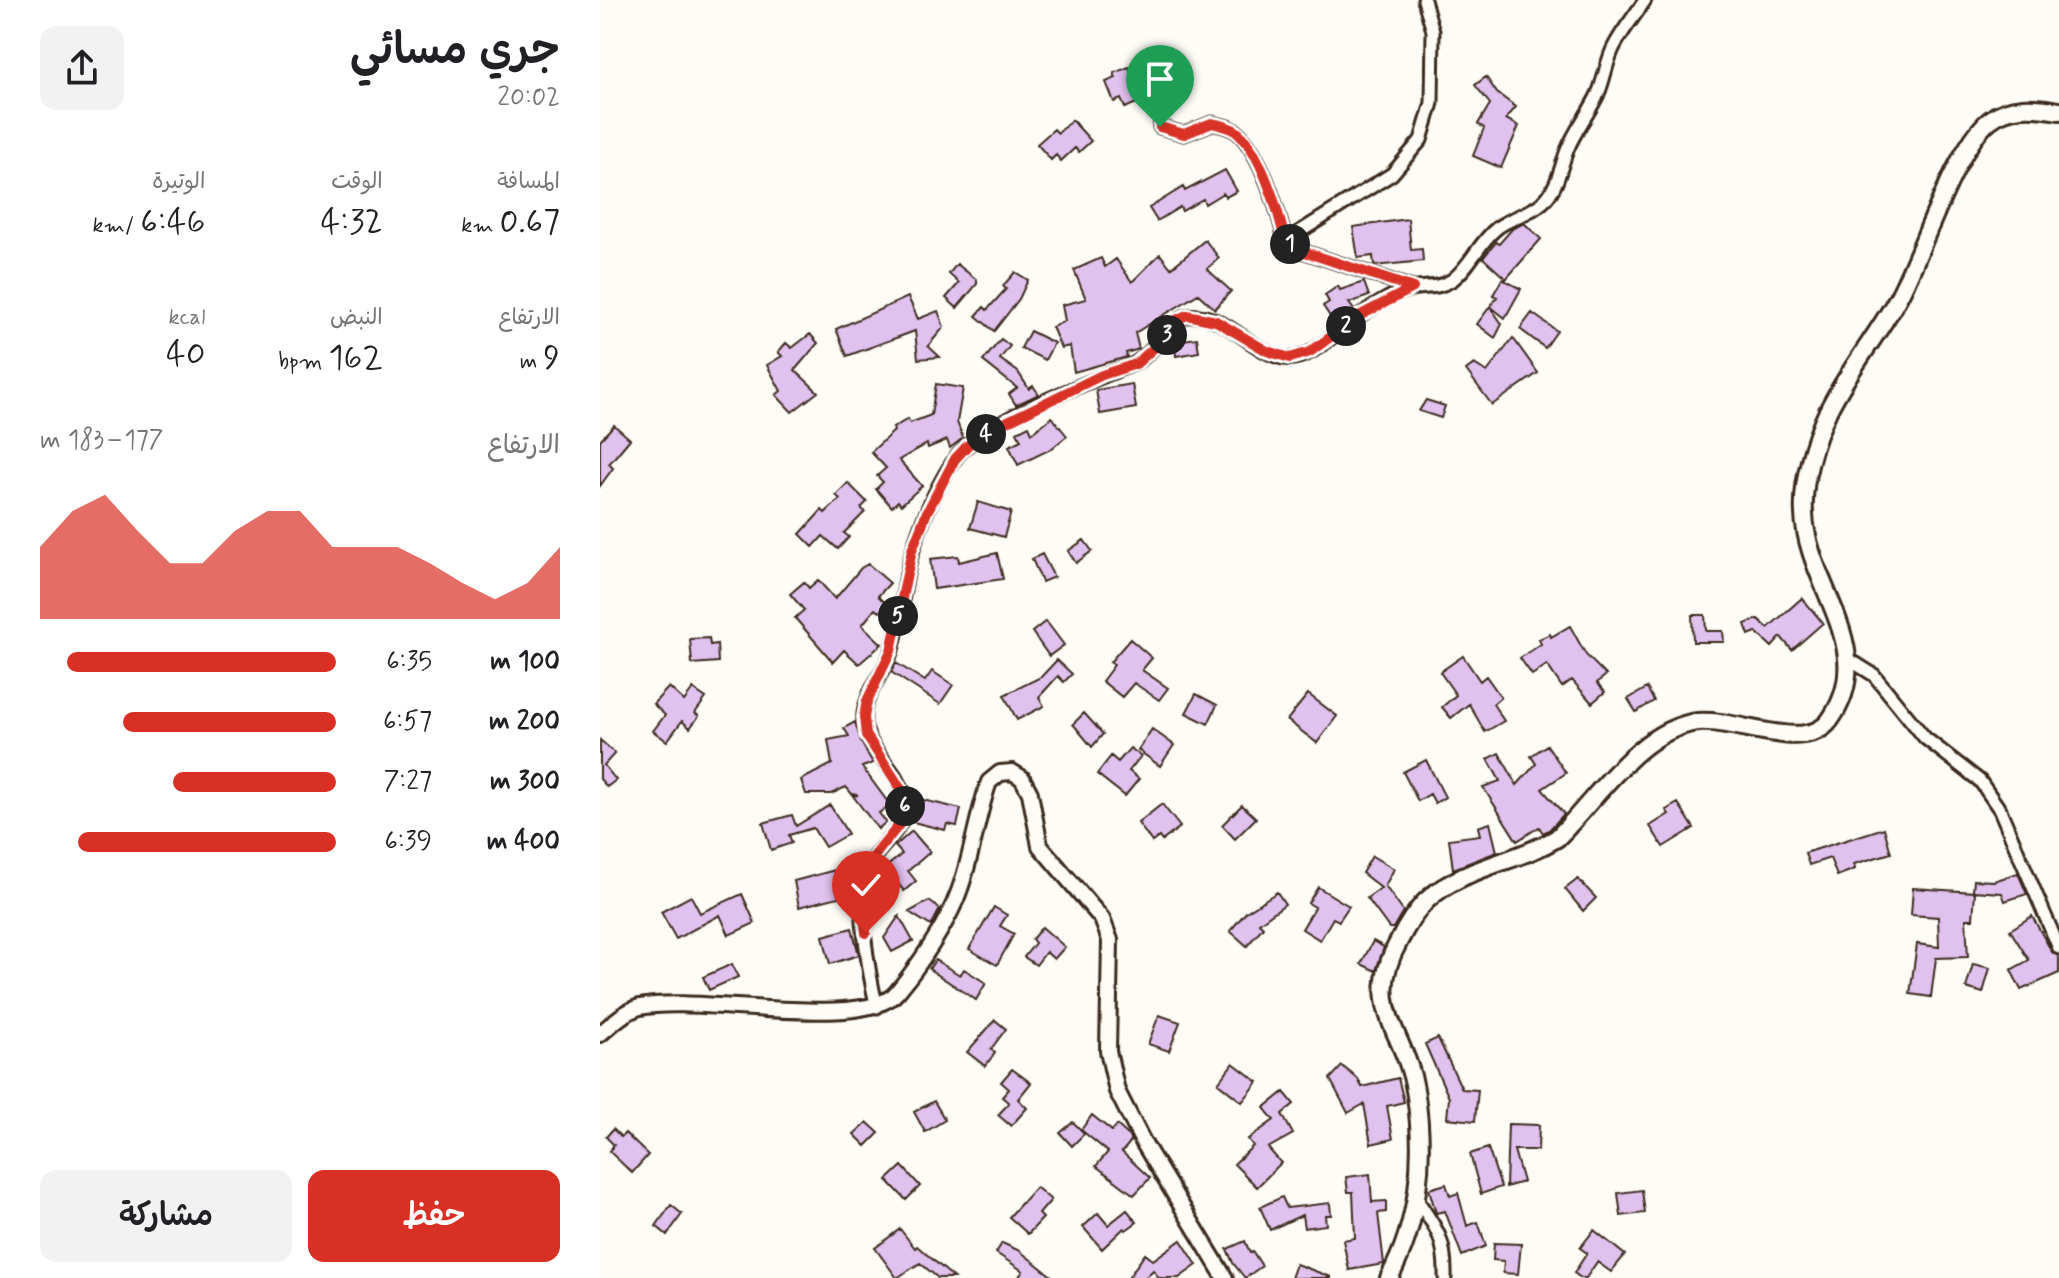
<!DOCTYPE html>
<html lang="ar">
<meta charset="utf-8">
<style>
:root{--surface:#fff;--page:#f2f2f2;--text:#202124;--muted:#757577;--accent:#d93025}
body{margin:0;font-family:Mynerve,"Playpen Sans Arabic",sans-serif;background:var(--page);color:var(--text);direction:rtl;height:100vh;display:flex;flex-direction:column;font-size:30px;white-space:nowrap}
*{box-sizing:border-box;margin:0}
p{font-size:26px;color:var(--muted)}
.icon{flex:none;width:44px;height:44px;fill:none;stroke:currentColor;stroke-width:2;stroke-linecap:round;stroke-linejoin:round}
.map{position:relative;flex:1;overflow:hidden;direction:ltr}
.side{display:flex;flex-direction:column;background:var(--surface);width:600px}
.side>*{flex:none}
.pin{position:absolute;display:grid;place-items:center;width:68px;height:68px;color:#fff;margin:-82px -34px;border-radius:50% 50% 50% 0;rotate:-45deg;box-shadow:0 0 8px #0007}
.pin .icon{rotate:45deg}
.km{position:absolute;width:40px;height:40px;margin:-20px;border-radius:50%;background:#222;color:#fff;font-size:22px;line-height:40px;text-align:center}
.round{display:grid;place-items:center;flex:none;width:84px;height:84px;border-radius:16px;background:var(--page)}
.head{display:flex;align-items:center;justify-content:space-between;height:136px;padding:0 40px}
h1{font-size:44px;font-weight:600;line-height:60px}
.metrics{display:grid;grid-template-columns:repeat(3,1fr);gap:12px;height:136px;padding:8px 40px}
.metrics div{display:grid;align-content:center}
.metrics b{font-size:34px;font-weight:600}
.metrics small{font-size:22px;font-weight:400}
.metrics p{font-size:22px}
.chart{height:224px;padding:16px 40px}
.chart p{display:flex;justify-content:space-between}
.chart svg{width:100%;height:144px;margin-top:8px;fill:var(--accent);opacity:.7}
.action{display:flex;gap:16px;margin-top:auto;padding:16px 40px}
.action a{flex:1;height:92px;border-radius:16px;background:var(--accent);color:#fff;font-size:32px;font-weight:600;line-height:92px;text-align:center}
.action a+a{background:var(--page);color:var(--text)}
ul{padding:0 40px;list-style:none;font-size:26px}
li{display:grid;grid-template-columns:128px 96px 1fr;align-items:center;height:60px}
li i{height:20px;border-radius:10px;background:var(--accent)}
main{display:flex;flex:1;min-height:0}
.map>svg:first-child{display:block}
</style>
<main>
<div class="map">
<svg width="1459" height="1278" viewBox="0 0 1459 1278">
<rect width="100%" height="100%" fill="#fdfcf7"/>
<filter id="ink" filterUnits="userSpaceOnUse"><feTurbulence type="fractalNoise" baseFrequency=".0125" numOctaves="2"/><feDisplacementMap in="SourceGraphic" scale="16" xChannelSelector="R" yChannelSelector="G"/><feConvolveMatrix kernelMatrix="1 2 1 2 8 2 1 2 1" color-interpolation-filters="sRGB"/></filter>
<g filter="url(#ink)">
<!-- building -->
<path fill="#e1c1ee" stroke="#3b2a1e" stroke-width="2" d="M529,67L533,77L542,74L549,92L537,97L539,102L525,108L521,99L514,102L506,82L516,78L514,73Z
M886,77L897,93L916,107L906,119L919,126L901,168L873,156L884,128L878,124L890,104L875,85Z
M472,120L491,141L479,152L475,148L461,161L456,155L451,160L437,144L454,129L458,133Z
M625,170L637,191L626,197L623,193L605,204L603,199L582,211L580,207L557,221L549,208L583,187L585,191Z
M808,219L811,250L822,249L823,261L774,266L773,256L758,258L753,227Z
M924,223L941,239L906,279L883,258L896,242L899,244L912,229Z
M605,240L619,258L607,269L631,291L615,309L598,294L535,333L539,349L526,353L527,357L474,372L470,346L461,348L452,327L465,321L462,305L486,299L474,270L501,258L505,267L516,259L532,282L560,254L571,268Z
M357,264L377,280V284L357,308L346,298L359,283L349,274Z
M415,272L428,280L419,299L394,331L376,316L384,307L387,310L406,289L403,286Z
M902,279L921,289L905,318L890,306L902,324L895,338L877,324L897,297L893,295Z
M764,282L769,296L749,303L754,310L735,324L723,306L729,302L725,295L738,286L740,290Z
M308,297L318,319L338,311L344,327L328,346L340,357L318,359L315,331L247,356L236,329Z
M932,313L957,331L945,348L920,329Z
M430,331L454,343L445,360L421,348Z
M210,334L218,343L195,370L218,392L192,412L176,395L181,391L167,365L182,356L178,352L186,343L192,348Z
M597,338L599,352L576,356L574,341Z
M913,338L938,373L892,405L866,370L874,364L887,372Z
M401,339L410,346L400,359L418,372L429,389L433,386L439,394L416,405L409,394L417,388L383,361Z
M336,384L363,388L357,422L363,438L350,448L347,440L328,448L327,444L299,460L322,486L301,505L298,501L292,507L276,489L283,482L277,476L286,468L271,452L294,431L293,428L308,419L310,423L331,415Z
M532,384L536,408L500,414L496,390Z
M826,400L845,406L841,418L819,411Z
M452,417L467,436L451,449L418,465L409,446L421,440L417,432L429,426L432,433Z
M14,425L30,439L9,464L13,468L0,486V440Z
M248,483L267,502L261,508L265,512L244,533L249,537L238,549L223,536L213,547L200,534L222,510L225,513L240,499L236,495Z
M378,502L411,512L404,537L370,528Z
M484,540L492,551L476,563L468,551Z
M397,553L403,579L334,589L330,559L358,556L359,562Z
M442,554L454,577L442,582L432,559Z
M268,564L290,583L278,596L287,604L280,612L275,609L262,625L282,644L259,664L244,650L233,662L195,618L204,610L190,594L204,582L209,588L218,580L235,599L261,568Z
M1202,598L1223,623L1192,650L1181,637L1172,647L1156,632L1149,635L1145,624L1158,619L1168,628Z
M1092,615H1105L1106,631H1123L1124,642H1093Z
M446,621L464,645L449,656L432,632Z
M970,626L986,655L1006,675L997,683L1005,692L992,703L972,680L962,687L947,665L932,675L920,658L941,644L939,639L950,634L951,637Z
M109,638L110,645L117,644L118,662L92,664L90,639Z
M530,639L552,658L542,670L568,688L559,700L534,683L522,697L502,681L514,665L510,662Z
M863,656L880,681L886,676L901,697L893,704L904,721L885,732L869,704L851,718L842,707L856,695L840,672Z
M457,660L472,674L464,682L458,676L439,697L444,706L417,720L404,695L441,677Z
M296,663L325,681L332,671L353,685L340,704L291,672Z
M69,687L84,701L93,689L106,698L95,713L99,716L90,728L82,721L67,741L53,731L65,715L53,704Z
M1047,688L1054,701L1036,712L1028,699Z
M596,694L617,705L608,724L586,713Z
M708,694L737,716L717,743L687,720Z
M484,713L503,734L492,747L473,724Z
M255,722L261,742L273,763L262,767L290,805L279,813L286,822L278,829L253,796L258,795L252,794L246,787L231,794H206L201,780L232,764L228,740L249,736L244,728Z
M552,729L574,745L560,766L538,750Z
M0,740L15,753L4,765L16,780L7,787L0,779Z
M947,745L966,773L942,789L964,814L950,829L943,833L939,827L917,841L883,787L900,781L888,759L899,753L917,785L936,764L931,756Z
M530,748L541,756L529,771L539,779L525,796L497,774L511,756L518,762Z
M826,760L845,797L835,803L830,794L818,801L803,772Z
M319,799L361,809L357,826L347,824L345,830L313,822Z
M1078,803L1094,828L1063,847L1050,826L1069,814L1066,810Z
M562,804L580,827L562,841L559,837L552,842L538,823Z
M230,805L248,834L225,847L213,828L189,835L192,843L171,850L163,823L192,815L196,826Z
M642,805L656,818L635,839L622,825Z
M890,823L897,852L853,869L849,839L880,835L878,827Z
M1284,828L1291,853L1254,864L1255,869L1237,876L1230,858L1209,865L1205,853Z
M312,831L330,852L308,871L316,881L304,891L285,868L302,854L295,846Z
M772,856L794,869L785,886L803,911L793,928H789L767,898L781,888L762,873Z
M250,866L254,893L199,907L194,881Z
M1418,873L1427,894L1405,901L1402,893L1373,891L1374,880L1394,881Z
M978,879L996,898L983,911L965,889Z
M718,887L749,906L739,921L733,918L720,940L702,929L715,907L708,903Z
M1313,888L1375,892L1373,919H1366L1368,957L1336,958L1331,997L1310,994L1317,944L1339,947L1338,917L1311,915Z
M677,892L685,904L659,923L663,927L647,946L630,931L646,912Z
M142,894L155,923L129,935L120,915L76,939L61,912L91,896L100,913Z
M329,901L340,909L331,926L309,912Z
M394,907L407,915L400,926L414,934L397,965L369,949Z
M299,916L313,941L292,952L284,938Z
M1432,916L1452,952L1459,956V973L1421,990L1411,970L1429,960L1410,930Z
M442,927L465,947L454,959L446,952L436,965L424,957L435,943L432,939Z
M252,928L259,955L230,964L223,936Z
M773,941L784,947L776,971L761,964Z
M335,960L360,975L364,969L386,983L376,1000L329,969Z
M132,964L138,977L109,990L103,977Z
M1373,964L1390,968L1383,993L1366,988Z
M559,1015L580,1022L569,1051L548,1044Z
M395,1020L406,1029L391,1049L395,1053L385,1066L367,1052Z
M838,1038L862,1089L878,1090L875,1121L847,1118L849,1098L825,1044Z
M633,1063L658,1082L642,1102L618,1083Z
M742,1066L758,1079L762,1087L798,1078L804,1102L787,1106L793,1139L771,1144L764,1104L748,1113L730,1079Z
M412,1069L431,1083L418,1099L427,1108L411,1126L398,1115L409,1103L402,1097L409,1089L401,1082Z
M684,1092L694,1104L682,1114L693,1134L668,1148L681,1163L657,1187L634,1164L653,1146L648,1139L674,1120L664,1108Z
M334,1101L345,1120L325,1132L314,1112Z
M492,1115L512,1131L517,1125L528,1135L531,1141L522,1152L550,1178L534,1195L496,1166L508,1152L481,1130L484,1134L472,1146L460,1133L473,1122L481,1130Z
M267,1122L279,1133L266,1146L254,1134Z
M908,1124L939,1125L938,1150H914L923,1182L906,1187Z
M13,1129L21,1137L25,1133L48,1155L32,1173L9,1151L14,1145L6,1137Z
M888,1148L901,1187L881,1194L870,1154Z
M302,1166L320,1186L306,1200L287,1180Z
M770,1174L772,1202L786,1201V1212L778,1213L784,1264L749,1270L743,1240L755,1238L753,1192H748L746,1177Z
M846,1184L850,1196L858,1193L867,1226L878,1222L886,1246L862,1256L845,1211L836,1213L829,1189Z
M436,1187L451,1200L439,1214L443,1218L428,1234L409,1217Z
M1042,1190L1045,1213L1021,1216L1018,1193Z
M682,1197L687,1208L730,1203L731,1215H725L726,1225L704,1228L702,1215L670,1230L660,1207Z
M71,1205L82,1214L67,1235L56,1226Z
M527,1210L537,1222L526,1230L524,1228L502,1249L483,1227L498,1213L508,1225Z
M300,1229L315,1248L317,1246L354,1278H338L320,1263L297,1278L275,1248Z
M994,1230L1025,1255L1011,1272L997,1262L986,1278H981L974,1273L987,1253L980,1248Z
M581,1240L597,1265L579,1278H559L553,1270L545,1278H528L545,1254L553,1260Z
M645,1241L650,1253L653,1252L662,1266L645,1278L633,1263L627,1249Z
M402,1243L420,1251L454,1278H418L423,1271L396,1253Z
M894,1243L921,1244L918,1274L903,1273L904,1261L893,1260Z
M696,1264L731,1277V1278H691Z"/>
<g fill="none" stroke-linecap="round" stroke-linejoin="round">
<defs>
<path id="minor" d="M560,127L584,134L612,123C620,125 628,126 636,131C660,150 679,212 685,241L705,252L813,288
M685,241L792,174L821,140L832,103L833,31L824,0
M1250,660L1274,675L1325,738L1380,781L1400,810L1459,948
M277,1007C270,980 253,886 268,865C279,848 303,830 305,808C308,771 260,751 264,713C267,690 285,672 292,650C301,619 303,585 312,553C320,524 344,465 367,446C408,412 482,385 531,365C551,358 576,317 586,316C624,310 649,351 683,358C710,363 740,328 761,315C776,305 791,295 808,290C823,285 837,290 852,280C870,267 879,242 897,228C910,218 930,214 943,202C959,186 960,167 968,148C976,129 989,113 998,94C1004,80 1006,65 1012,51C1019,34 1035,16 1045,0
M818,1201C838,1230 846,1242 845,1278"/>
<path id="tertiary" d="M0,1034C12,1024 25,1011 40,1007C96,994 265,1032 297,992C318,967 347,924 358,894C372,858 376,819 389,782L400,773L412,772L422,778L430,793L440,846L502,919L510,940L508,1051L517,1091L543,1142L625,1278"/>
<path id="secondary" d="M789,1278C819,1223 825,1158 816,1096C808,1032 761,1009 799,941C806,927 815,912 826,901C862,867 916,863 957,838C997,799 1039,729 1098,722C1136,718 1206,754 1230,720C1280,650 1207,586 1204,514C1202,480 1214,440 1229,409C1249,369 1278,335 1299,296C1322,253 1355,148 1390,120C1410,104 1435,107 1459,111"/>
</defs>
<!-- minor casing -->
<use href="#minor" stroke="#3b2a1e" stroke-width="17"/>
<!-- tertiary casing -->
<use href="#tertiary" stroke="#3b2a1e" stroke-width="20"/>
<!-- secondary casing -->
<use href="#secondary" stroke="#3b2a1e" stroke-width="22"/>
<!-- minor -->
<use href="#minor" stroke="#fdfcf7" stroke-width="11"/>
<!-- tertiary -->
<use href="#tertiary" stroke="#fdfcf7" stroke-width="14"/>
<!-- secondary -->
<use href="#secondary" stroke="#fdfcf7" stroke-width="16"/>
</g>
</g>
<g fill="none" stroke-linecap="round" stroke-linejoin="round" filter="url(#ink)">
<defs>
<path id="route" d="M266,933L261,879L267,865L299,825L305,806L301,789L266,735L264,717L267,701L291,651L312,550L327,512L355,459L368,445L408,421L502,375L536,364L566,337L576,320L587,315L616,321L667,351L690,358L710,352L759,316L813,288L705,252L685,241C679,212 660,149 636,131C628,126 620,125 612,123L584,134L560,127"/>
</defs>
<!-- route casing -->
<use href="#route" stroke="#fff" stroke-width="16"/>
<!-- route -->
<use href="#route" stroke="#d93025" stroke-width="10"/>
</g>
</svg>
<div class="pin" style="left:560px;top:127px;background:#1e9e55"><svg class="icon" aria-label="arrive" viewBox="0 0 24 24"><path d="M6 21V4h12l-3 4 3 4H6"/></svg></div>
<div class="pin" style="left:266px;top:933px;background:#d93025"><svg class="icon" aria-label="check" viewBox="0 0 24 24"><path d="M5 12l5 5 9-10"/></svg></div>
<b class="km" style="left:690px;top:244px">1</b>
<b class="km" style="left:746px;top:326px">2</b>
<b class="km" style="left:567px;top:335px">3</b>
<b class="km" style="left:386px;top:434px">4</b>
<b class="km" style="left:298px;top:616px">5</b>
<b class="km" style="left:305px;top:806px">6</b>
</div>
<section class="side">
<div class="head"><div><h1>جري مسائي</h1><p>20:02</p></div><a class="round"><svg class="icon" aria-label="share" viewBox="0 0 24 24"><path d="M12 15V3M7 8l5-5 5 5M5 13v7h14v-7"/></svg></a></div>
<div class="metrics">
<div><p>المسافة</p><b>0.67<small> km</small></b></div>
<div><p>الوقت</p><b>4:32</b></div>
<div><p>الوتيرة</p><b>6:46<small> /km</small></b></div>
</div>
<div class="metrics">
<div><p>الارتفاع</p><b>9<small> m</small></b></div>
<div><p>النبض</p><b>162<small> bpm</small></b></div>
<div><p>kcal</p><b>40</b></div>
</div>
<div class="chart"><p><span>الارتفاع</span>177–183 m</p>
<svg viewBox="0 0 160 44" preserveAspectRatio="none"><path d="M0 44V22L10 11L20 6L30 17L40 27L50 27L60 17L70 11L80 11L90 22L100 22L110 22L120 27L130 33L140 38L150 33L160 22V44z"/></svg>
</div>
<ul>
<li><b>100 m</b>6:35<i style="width:91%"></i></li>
<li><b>200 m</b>6:57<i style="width:72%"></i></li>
<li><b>300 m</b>7:27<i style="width:55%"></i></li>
<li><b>400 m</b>6:39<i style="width:87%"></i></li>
</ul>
<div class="action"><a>حفظ</a><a>مشاركة</a></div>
</section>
</main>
